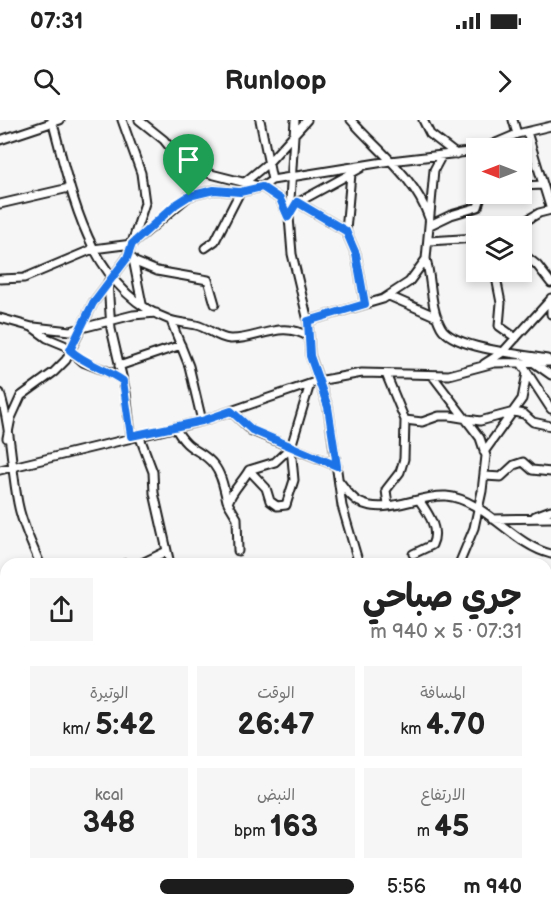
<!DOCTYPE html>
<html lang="ar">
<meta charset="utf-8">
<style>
:root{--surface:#fff;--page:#f6f6f6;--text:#222;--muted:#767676;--accent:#1c1c1c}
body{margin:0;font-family:"Balsamiq Sans","Playpen Sans Arabic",sans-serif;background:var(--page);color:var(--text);direction:rtl;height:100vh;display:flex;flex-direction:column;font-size:22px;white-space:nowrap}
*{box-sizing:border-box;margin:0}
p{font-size:20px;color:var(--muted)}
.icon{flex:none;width:33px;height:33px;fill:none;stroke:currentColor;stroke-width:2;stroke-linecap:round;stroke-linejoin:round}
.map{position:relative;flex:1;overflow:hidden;direction:ltr}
.sheet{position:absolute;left:0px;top:438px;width:552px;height:364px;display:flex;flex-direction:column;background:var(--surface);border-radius:18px 18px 0 0;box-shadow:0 3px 9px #0003;direction:rtl}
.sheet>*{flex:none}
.needle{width:39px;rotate:270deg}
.fabs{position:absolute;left:466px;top:18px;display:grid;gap:12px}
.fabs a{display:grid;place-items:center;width:66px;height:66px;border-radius:0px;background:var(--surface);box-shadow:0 3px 9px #0003;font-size:30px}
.pin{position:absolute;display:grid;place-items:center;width:51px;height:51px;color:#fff;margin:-62px -26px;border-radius:50% 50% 50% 0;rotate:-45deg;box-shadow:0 0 6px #0007}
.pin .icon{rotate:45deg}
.round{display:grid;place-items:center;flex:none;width:63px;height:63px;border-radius:0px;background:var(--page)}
.head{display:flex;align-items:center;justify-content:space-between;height:102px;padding:0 30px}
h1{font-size:33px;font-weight:700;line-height:45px}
.stats{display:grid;grid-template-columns:repeat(3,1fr);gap:9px;height:102px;padding:6px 30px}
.stats div{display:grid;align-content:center;border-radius:0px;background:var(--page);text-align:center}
.stats b{font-size:30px;font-weight:700}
.stats small{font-size:16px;font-weight:400}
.stats p{font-size:16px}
ul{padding:0 30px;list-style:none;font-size:20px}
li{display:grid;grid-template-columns:96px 72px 1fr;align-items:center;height:45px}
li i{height:15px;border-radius:8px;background:var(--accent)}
.status{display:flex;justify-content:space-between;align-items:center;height:42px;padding:0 30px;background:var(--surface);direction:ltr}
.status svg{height:16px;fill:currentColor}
header{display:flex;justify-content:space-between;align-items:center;height:78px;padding:0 30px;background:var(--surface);font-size:27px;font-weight:700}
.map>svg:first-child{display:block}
</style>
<div class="status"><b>07:31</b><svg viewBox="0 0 49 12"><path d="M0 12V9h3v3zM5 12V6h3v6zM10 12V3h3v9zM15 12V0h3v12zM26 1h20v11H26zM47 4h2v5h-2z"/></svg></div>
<header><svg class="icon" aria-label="forward" viewBox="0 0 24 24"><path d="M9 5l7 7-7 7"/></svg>Runloop<svg class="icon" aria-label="search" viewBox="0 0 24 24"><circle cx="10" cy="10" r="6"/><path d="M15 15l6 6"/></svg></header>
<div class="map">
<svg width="551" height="802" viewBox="0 0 551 802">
<rect width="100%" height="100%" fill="#f6f6f6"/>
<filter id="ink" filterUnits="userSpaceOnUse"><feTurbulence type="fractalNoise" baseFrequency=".0167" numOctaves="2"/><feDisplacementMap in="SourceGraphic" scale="12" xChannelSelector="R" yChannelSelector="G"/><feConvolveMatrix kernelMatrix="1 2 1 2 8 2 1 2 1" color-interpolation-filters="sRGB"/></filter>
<g filter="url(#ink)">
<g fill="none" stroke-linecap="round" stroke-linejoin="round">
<defs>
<path id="street" d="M52,0C72,73 88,170 170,200C178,203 188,203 196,205C209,208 217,218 230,219C258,220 281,199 309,217
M139,0L164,20L180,40L195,50L262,67L280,79L289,97L292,134L308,201L310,235L328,287L342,386L359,444
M260,0L272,60
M351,0C379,32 415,57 429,98
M423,0L430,14L456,34
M513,0L517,14
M527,12L551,90
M0,20L60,0
M484,28L517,14L551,6
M245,62L268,43L307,0
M522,66L543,65
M297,82L346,111L356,134L365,184
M0,84L69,68
M295,84L361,48
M289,96L295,0
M430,105L451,95L478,87L482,74
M517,106L539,93L551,90
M346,111L351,54
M429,121L477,118
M205,128L215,121L240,72
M522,133L537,145L551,163
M133,139L142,184
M426,139C432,161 430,187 441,207C453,229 523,234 547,239
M133,141L157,151L208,160L215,184
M495,152L501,183L499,206L516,218
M0,159L24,158L93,129L132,124L189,76L214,70L240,72L262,67L272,60L390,41L477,31
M108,162L111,209L126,273L131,316
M389,176L437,197
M551,178V194
M0,198L32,207L47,218L64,225L83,242L112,253L123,260
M171,201L189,246L202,301
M308,201L383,179L409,162L426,139L434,50L442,35
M34,207L70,211L133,195L156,193
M521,243L551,289
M534,243L551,255
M484,244L503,232L551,179
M119,246L181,225
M386,254L405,300L422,302L439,296H450L480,301L514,292L524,294L533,302L551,306
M432,255L480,318L486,336L482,371L474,408L459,444
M0,273C11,308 11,347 18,383C22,405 32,424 40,444
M231,291L252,311L337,346
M175,307C188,333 201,328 214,345C222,355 224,369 227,381
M139,315L153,352L154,373L170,444
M7,318L11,298L21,276L54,252L66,240L93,183L127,138L145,83L141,53L122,0
M484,332L522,279L527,253
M0,350L202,301L318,261L362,253L449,255L494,243L551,242
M249,350L266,368L270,381L277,386L286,385L294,360L291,327L310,264
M485,356L501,357L514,345L523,342L532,350L551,352
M340,362C345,369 351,378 359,382C385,396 420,374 446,376C484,379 513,425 551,434
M388,385L386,370L400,352L404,339L405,300
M535,396L551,390
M492,399L551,398
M238,431L237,398L228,383C231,372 243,361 249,350L275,342L291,327
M413,434L432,425C440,409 428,393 419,380
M124,444H128
M140,444L167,431
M0,492L6,493
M546,537L551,532
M546,552L551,551
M0,563L6,579
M546,582L551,584
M0,613L6,601
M546,713H551
M0,719L6,723
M0,759L6,774
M18,796L20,802
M31,796L34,802
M483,796L485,802
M7,802L8,796
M85,802L88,796
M280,802L281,796"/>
</defs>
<!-- street casing -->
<use href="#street" stroke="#1c1c1c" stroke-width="11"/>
<!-- street -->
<use href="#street" stroke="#fff" stroke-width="7"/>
</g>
</g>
<g fill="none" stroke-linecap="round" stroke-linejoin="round" filter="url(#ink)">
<defs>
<path id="route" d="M262,67L280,79L288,97L297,82L346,111L356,134L365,184L308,201L310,236L328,287L337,346L252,310L231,291L202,301L131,316L123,261C105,248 86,245 70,230L93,183L127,138L132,124L175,85L189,76L214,70L240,72Z"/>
</defs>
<!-- route casing -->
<use href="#route" stroke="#fff" stroke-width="12"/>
<!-- route -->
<use href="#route" stroke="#1a73e8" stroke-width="8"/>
</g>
</svg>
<div class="fabs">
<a><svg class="needle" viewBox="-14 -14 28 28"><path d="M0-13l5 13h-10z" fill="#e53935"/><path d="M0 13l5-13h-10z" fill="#767676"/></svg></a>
<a><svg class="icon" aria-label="layers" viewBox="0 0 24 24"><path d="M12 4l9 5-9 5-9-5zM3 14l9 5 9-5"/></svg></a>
</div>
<div class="pin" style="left:189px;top:76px;background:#1e9e55"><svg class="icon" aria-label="arrive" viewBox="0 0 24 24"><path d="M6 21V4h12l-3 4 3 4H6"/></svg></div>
<section class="sheet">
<div class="head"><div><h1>جري صباحي</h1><p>07:31 · 5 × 940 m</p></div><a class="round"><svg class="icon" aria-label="share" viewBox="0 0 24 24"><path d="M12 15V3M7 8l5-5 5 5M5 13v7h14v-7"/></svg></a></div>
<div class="stats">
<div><p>المسافة</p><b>4.70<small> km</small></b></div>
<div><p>الوقت</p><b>26:47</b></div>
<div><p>الوتيرة</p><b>5:42<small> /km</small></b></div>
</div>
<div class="stats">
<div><p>الارتفاع</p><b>45<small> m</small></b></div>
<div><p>النبض</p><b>163<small> bpm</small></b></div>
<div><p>kcal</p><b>348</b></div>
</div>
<ul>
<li><b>940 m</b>5:56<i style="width:60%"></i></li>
</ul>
</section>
</div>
